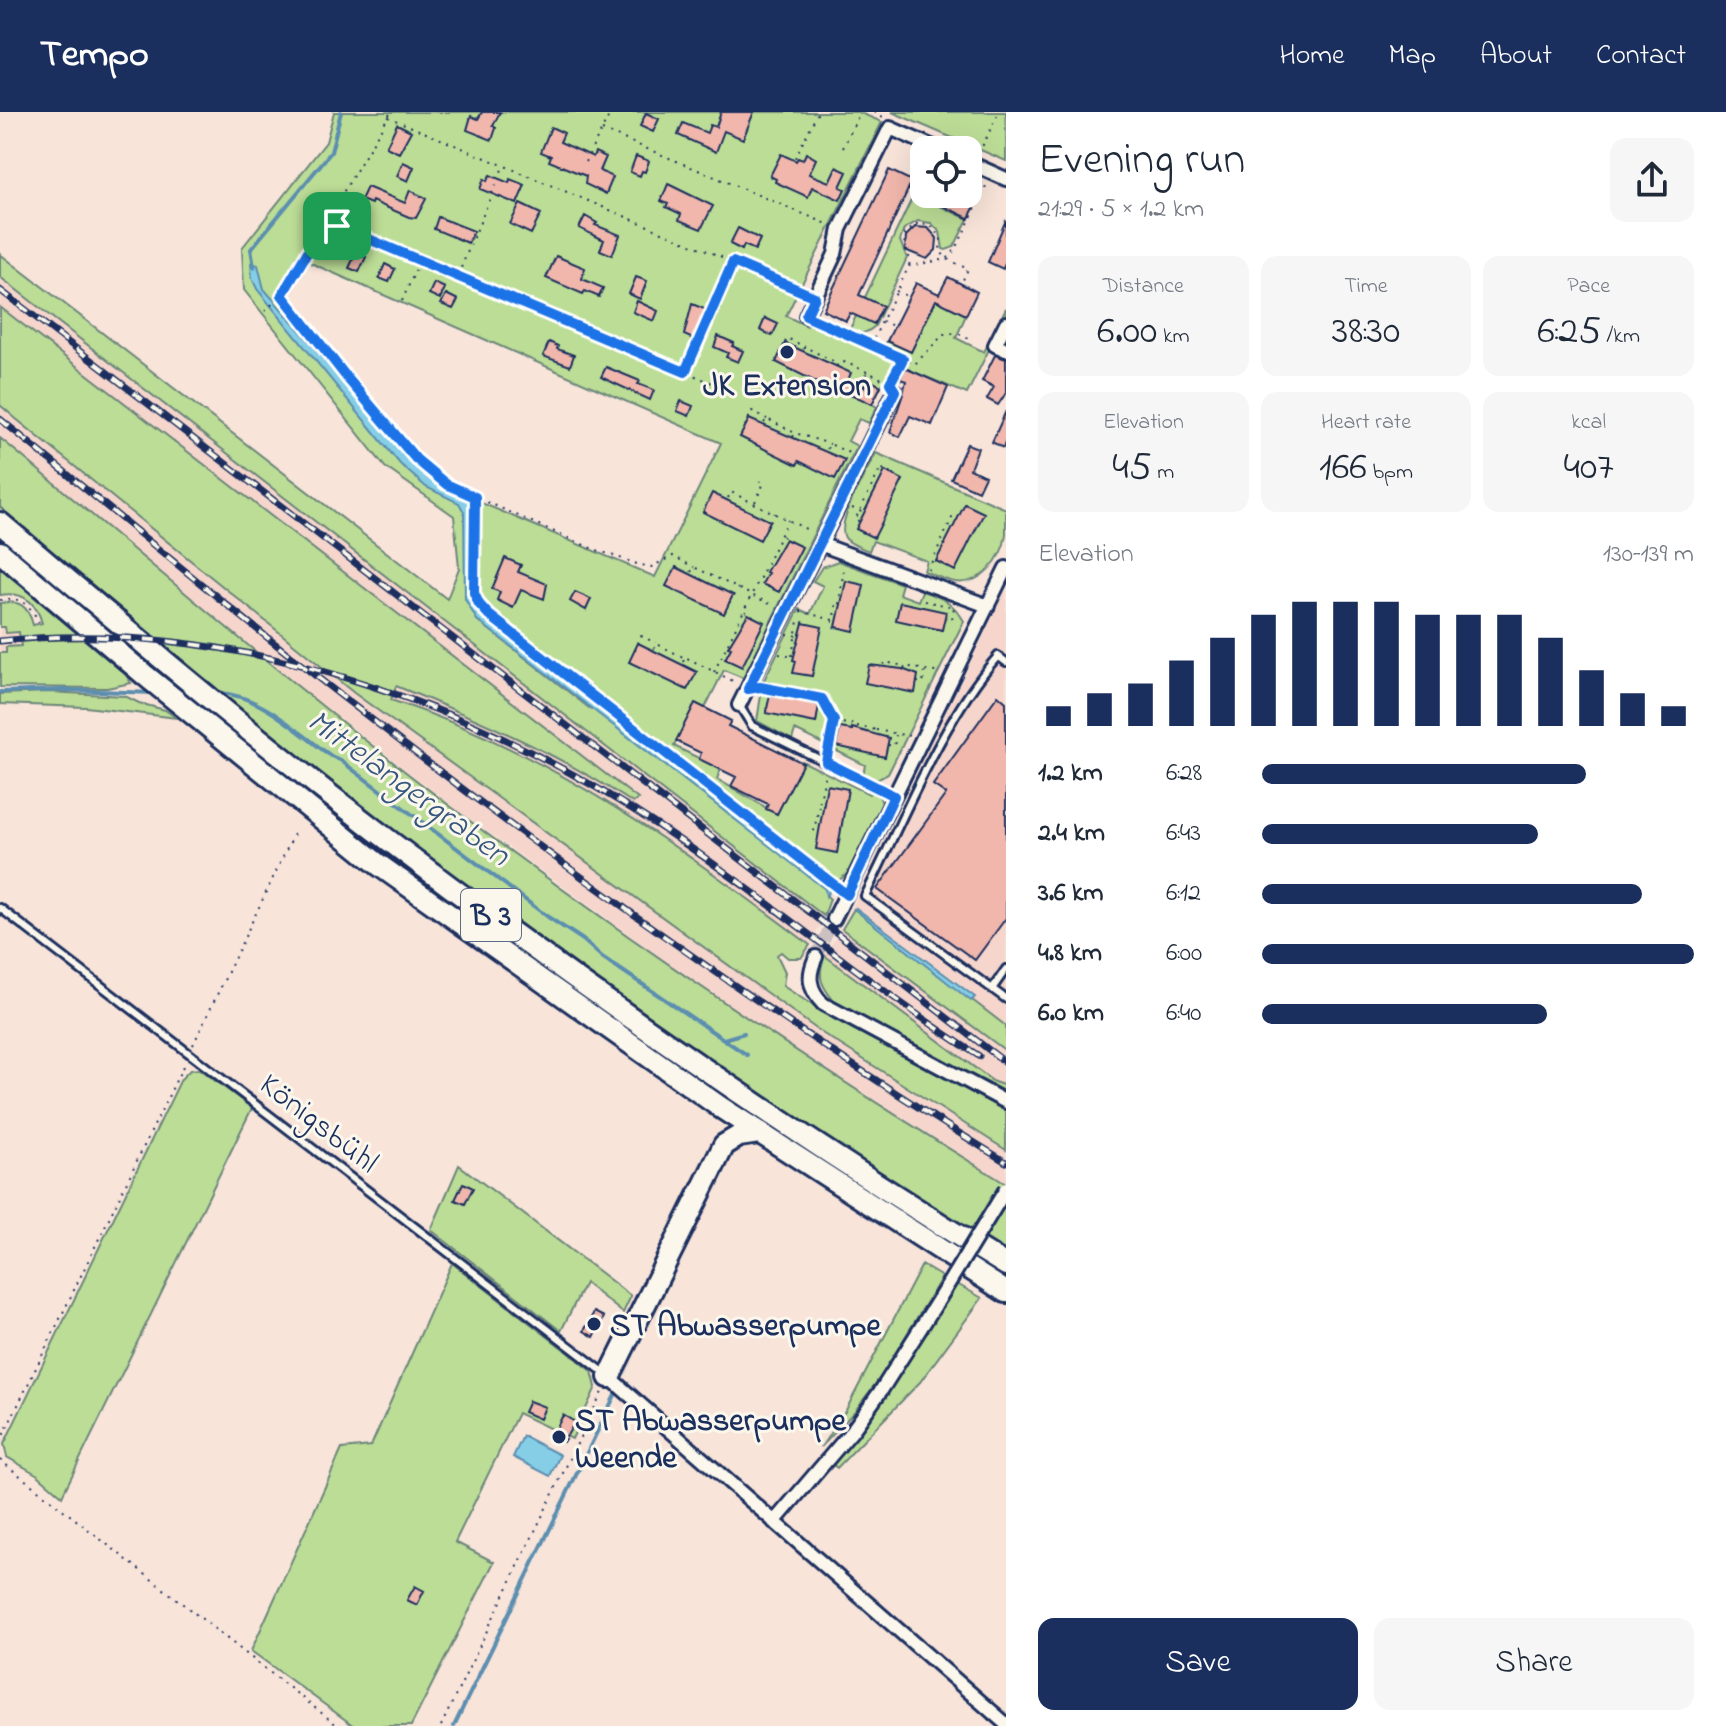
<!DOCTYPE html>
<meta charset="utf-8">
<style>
:root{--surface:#fff;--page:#f6f6f7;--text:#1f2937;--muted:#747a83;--accent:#1b2f5e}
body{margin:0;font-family:"Indie Flower",sans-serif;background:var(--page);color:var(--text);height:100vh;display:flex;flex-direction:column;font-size:30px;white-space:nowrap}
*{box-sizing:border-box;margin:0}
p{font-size:26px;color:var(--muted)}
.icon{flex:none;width:44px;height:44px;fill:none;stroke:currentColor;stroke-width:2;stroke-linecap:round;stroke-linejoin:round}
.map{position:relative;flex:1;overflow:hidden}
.sheet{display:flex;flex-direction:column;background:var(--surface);width:720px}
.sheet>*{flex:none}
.buttons{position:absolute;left:910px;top:24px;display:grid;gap:16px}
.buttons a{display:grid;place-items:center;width:72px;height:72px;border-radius:16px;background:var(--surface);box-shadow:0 8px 32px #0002;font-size:40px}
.pin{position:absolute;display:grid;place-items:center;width:68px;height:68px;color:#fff;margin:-34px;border-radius:16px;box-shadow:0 4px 12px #0006}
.round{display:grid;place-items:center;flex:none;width:84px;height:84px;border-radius:16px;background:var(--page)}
.overview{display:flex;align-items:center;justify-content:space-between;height:136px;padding:0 32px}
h1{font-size:44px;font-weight:600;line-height:60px}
.metrics{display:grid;grid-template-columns:repeat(3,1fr);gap:12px;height:136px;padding:8px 32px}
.metrics div{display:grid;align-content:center;border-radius:16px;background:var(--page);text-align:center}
.metrics b{font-size:40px;font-weight:600}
.metrics small{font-size:22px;font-weight:400}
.metrics p{font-size:22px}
.chart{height:224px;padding:16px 32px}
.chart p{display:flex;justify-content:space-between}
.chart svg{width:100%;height:144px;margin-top:8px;stroke:var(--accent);stroke-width:6}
.primary-button{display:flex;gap:16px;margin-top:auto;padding:16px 32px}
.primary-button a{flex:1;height:92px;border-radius:16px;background:var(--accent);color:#fff;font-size:32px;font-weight:600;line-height:92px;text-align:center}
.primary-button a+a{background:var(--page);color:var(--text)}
ul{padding:0 32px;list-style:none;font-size:26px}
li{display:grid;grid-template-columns:128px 96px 1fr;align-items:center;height:60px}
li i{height:20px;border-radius:10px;background:var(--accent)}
header{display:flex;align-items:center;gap:48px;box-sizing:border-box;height:112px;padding:0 40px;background:var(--accent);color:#fff}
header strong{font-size:38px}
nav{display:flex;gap:44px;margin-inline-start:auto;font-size:28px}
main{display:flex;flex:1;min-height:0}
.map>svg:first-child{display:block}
</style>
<header>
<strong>Tempo</strong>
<nav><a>Home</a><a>Map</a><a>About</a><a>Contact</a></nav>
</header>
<main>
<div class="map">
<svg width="1006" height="1614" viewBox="0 0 1006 1614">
<rect width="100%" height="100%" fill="#f8e4d9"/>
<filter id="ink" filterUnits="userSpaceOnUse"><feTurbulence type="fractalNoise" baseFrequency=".0125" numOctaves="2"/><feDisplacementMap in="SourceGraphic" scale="16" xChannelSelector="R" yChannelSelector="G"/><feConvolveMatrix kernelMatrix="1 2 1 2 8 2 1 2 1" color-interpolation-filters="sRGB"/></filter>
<g filter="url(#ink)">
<!-- built -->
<path fill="#f6d6cc" d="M0,165L824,804L810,833L657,721L537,649L442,604L376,582L348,576L770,884L906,976L1006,1038V1072L775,924L675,856L455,696L283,562L197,541L159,537L50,533L7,535V541H0V515L6,514V521L108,520L248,532L0,326V293L307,544L413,581L447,541L0,195Z
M1006,477V974L995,970L824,843L842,817Z"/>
<!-- green -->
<path fill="#bcdd96" stroke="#6c867a" stroke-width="2" fill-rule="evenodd" d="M334,0H858L882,10L786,204L807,214L810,209L882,239L887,229L911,240L936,188L966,203L956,226L984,240L1006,196V203L967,282L898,253L887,274L882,272L872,292L877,295L869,311L859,307L848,329L857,334L743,566L724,558L705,596L695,592L674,634L721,657L717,667L777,702L802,649L869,682L871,678L878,681L883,694L852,758L833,773L826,783L830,787L824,804L0,165V142L447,487L459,456L454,404L385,355L244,178L242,136L326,30ZM297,145L721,331L655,465L477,389L480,449L476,483L486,497L577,571L599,585L589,596L477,508L465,479L469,477L474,384L435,363L392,321L276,183Z
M892,0H1006V49Z
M914,82L968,107L954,135L946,138L943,137L940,120L931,111L918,109L904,117L900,129L907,146L875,214C866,222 860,223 849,219Z
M0,195L638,687L633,691C559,642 478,607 396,574L391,588C551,640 678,734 810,833L801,846H788L781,840L777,843L785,860L783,874L820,898L1006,999V1038L822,921L354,581L15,306L0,293Z
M0,326C99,408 196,491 295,572C519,755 760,921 1006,1072V1141C821,1024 640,903 464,773C303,655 151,525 0,395Z
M876,341L1006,397C1006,405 1006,414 1006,422C1003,447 981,474 955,470C945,468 934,463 924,459L927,449L873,429L869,439C862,436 852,433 846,427C833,413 868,357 876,341Z
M838,449L902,472L899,482L918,489L922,479C943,486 953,490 964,509L888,662L875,669L863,664L865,653L795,618L792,628L757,609L763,570L799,497L810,502L823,474L813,469L822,455Z
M0,453L125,562L131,571L107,576L0,575V541H6V535L21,534L19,520L6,521L5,515H0V491C19,488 28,493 33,513L42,511C36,489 23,479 0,483Z
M48,580L125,584L139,591L165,598L177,606L86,595L0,592V582Z
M854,797L1006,914V939L842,817Z
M824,843L994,970L1006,974V980C950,951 894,925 839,896C824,875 816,872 824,843Z
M199,957L252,996L62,1384L38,1363L7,1345L4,1332L181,967L190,958Z
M459,1053L631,1184L623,1201L585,1171L561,1219L431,1118Z
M452,1151L592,1259L596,1275L572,1327L518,1301L455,1430L494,1450L411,1614H354L251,1539L342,1337L371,1334Z
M922,1153L942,1165L882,1263L854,1300L821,1335L846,1298Z
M957,1172L982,1186L920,1270L837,1356L832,1352L884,1285Z"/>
<!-- water -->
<path fill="#85cee6" stroke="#5b8eb0" stroke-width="2" d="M251,151L258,153L264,177L428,366C440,372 457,377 467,387C481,401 470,454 470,474C470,482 474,490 477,498L827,770L833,773L826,784L825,777L477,508L465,487L464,400L459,391L426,375L400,352L257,177L252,166Z
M856,796L975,885L971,889L854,797Z
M523,1324L560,1343L550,1364L513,1345Z"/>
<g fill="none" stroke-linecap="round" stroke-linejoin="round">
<!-- stream -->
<path stroke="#5b8eb0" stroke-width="4" d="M254,155L251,137L331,40L341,0
M0,580L66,578L156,581
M217,581C261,582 297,620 331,644L340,648L548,805L583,828L602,845L747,943
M724,927L744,921
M454,1614L616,1281"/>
</g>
<!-- building -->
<path fill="#f1b7ac" stroke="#1b2f5e" stroke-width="2" d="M482,0H500L493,14L496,16L492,28L467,18L471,4L478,7Z
M721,0H754L743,27L724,19L716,40L678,23L683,11L707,21L710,13L716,15Z
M646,1L659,7L653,20L640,14Z
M397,12L411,19L399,41L386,35Z
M551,15L564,21L560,30L593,45L595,40L606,45L600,59L613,65L606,82L585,72L586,64L549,49L551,44L541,40Z
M806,41L816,47L809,62L829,70L836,55L847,60L840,75L845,77L840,88L812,75L808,85L775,70L776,67L770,64L781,42L796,49L798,46L803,48Z
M636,44L649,49L645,60L642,59L640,64L630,60Z
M924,44V82H968V76L981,82L968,108V106L908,77Z
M403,50L414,55L408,69L397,64Z
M889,58L912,69L859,183L883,194L874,212L850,201L846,209L823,198Z
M490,63L509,71L510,67L525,73L517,92L480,77L484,67L487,69Z
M668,72L713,94L701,117L679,108L681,102L666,95L668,92L661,89Z
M367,75L405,91L410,78L426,87L416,106L409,105L372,89L371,92L361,88Z
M520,92L541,102L531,122L510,112Z
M585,104L597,111L595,113L620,123L612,143L600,138L604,128L579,116Z
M438,105L474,119L468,131L434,117Z
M1006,108V149L1003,157L988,150Z
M915,115L928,116L937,126L936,138L927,147L905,138L906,124Z
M738,116L760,127L755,138L744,133L742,138L730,132Z
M343,122L357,128L350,143L337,137Z
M356,141L366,145L359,160L349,156Z
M556,144L585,156L582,167L603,176L599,185L585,179L583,182L546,166Z
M385,152L395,157L389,170L379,166Z
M636,165L647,169L640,187L629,182Z
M948,165L977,180L966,203L936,188L911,240L887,229L916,171L939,182Z
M434,171L445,176L440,187L429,182Z
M446,182L458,188L453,197L441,192Z
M637,189L658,199L654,209L633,200Z
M692,192L707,198L693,227L684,223Z
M765,206L778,212L772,224L760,218Z
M718,224L734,231L732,234L743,239L738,250L726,245L728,241L714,235Z
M549,230L558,234L557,237L574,243L570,254L543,244Z
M785,231L851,261L848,268L864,275L868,267L881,274L872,292L844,279L842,283L776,250Z
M995,243L1006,247V281L998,293L987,287L994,275L982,269Z
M606,255L640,269L638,272L654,278L650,288L601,265Z
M905,256L948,275L932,313L910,304L900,325L890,320L903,282L906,269L900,267Z
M681,289L693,294L689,304L677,299Z
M1006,299V329L1003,336L992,330Z
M749,307L845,348L835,367L799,349L797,353L740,325Z
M967,332L978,336L970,357L985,364L978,379L951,367Z
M885,359L903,368L874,426L856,417Z
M712,381L770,409L760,428L703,400Z
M965,392L984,401L955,459L936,449Z
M785,427L802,435L779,480L762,472L768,461L766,460Z
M505,446L521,453L518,460L547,472L544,487L521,478L513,496L497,488L500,480L492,477Z
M676,455L733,483L724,502L666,474Z
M846,469L864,473L854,519L836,515Z
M575,480L591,487L586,498L570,489Z
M900,490L946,500L942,518L896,508Z
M748,502L764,510L742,555L725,547L731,536L728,535Z
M803,511L822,515L812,564L793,561L796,549L793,548Z
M638,531L697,560L687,578L629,550Z
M869,553L902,557L918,563L915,581L865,571Z
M770,583L782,585V583L819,593L816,611L766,601Z
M998,583L1006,590V806L975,848L877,777L946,682L933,673Z
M695,591L731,609L728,614L803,651L777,702L766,697L768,692L731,674L736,665L699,647L701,641L676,629Z
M840,616L852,618V616L889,626L885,645L836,634Z
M827,673L848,677L837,741L816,737Z
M463,1071L473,1076L465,1092L455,1088Z
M594,1200L604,1205L594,1225L584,1219Z
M529,1289L545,1295L540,1307L524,1300Z
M563,1303L575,1310L563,1330L552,1325Z
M415,1474L424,1479L417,1493L407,1488Z"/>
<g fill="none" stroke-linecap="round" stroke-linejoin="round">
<!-- minor-tunnel -->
<path stroke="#ccc0c0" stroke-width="12" stroke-dasharray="12 6" stroke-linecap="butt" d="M816,845L834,807"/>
<defs>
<path id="service" d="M1006,550L998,544C943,606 903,708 865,784L1006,887
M739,593L752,614L894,684
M0,796L606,1262
M992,877L1006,857"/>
<path id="minor" d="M968,50L1006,67
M806,204L835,142L840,117L890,16L940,38
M1006,211L995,233L1006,238
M820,432L895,279
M739,593L820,432L988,494
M834,807L1006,456
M816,845C807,864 809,877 823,892L1006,990
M609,1265L1006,1612
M774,1410L852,1319L882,1277L939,1187"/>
<path id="trunk" d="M0,411C124,515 247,620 375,718C578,873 788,1019 1006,1153
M0,440L146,564L379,753L720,995L1006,1180
M609,1265L724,1033L739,1024L759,1021"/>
</defs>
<!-- service casing -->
<use href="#service" stroke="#1b2f5e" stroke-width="12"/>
<!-- minor casing -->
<use href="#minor" stroke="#1b2f5e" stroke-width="18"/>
<!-- trunk casing -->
<use href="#trunk" stroke="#1b2f5e" stroke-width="26"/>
<!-- path -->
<path stroke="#1b2f5e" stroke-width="2" stroke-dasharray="2 6" stroke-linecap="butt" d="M874,0L883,5
M388,5L803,179
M602,18L830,113
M843,36L860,0
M979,41L999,0
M795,46L818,0
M585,50L611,0
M326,109L736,281
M909,153L911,148L904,137L905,122L916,112L930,113L941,126L940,139L947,147L956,137L986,74
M458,163L503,55
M896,179L909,185
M282,183L392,319L431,362L446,372L591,436L637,452L651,455L673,444L694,455
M402,189L419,150
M265,199L282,183L391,0
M818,209L871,232L909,154L947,147L968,157L961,172
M882,209L895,215
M872,233L915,252L944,222L958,221L971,228
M803,237L805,235L837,251
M782,238L787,226L805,235
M836,254L845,250L867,260
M686,259L733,151
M865,263L870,261L888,270
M892,267L902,248
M764,311L767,307L793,320
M745,314L752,299L767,307
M793,325L795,321L830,332
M827,337L830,332L849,341
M475,385L474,481L479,492L489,503L837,774
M728,386L731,380L810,419
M755,390L764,371L756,367
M852,396L862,400
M859,409L855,408L881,356L892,363
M766,416L775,401
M782,424L792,430
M928,458L953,404L956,405
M691,460L694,455L774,494
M0,488C21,484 29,492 39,510
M924,489L949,494
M729,491L738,476
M839,492L844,455
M836,493L832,515L843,516
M745,499L755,505
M800,499L833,508
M945,505L952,507L954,495
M787,522L798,524
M654,537L657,532L683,545
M635,539L641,524L656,531
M779,542L794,545
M792,544L798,509L810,512
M683,550L685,545L737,571
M884,553L885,550L904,554
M904,557L905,554L940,561
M714,560L788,408
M917,570L923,571L925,559
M762,575L785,580V583
M787,580L806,584L805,588
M806,584L822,587L834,609L829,638
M769,588L770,578
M835,610L856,613L855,617
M857,614L876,618L875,621
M876,618L910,624
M888,633L894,634L896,623
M819,694L814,719L819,720
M824,694L819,693L826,660
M193,933L294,722
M0,1330L185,950
M0,1348L338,1614
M441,1614L602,1280"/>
<!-- service -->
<use href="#service" stroke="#fbf7ec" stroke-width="6"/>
<!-- minor -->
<use href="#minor" stroke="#fbf7ec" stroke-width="12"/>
<!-- trunk -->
<use href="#trunk" stroke="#fbf7ec" stroke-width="20"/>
<defs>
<path id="rail" d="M0,178L1006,951
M0,307C119,404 236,503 357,596C566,758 780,912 1006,1050
M0,529C233,504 474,591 666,719C773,790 871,875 979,944"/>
</defs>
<!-- rail casing -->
<use href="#rail" stroke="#1b2f5e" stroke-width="7"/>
<!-- rail -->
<use href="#rail" stroke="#fbf7ec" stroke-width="4" stroke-dasharray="12" stroke-linecap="butt"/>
<defs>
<path id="minor-bridge" d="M939,1187L1006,1077"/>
</defs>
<!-- minor-bridge casing -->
<use href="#minor-bridge" stroke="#1b2f5e" stroke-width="18" stroke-linecap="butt"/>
<!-- minor-bridge -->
<use href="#minor-bridge" stroke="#fbf7ec" stroke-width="12"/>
</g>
</g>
<g fill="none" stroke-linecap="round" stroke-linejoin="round" filter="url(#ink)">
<defs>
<path id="route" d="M326,109L685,260L733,150L815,185L806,204L903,247L890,271L895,279L748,577L760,575L822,587L834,609L826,650L894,684L847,783L489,503L479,492L474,481L475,385L446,372L416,347L348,267L282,183Z"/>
</defs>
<!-- route casing -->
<use href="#route" stroke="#fff" stroke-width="16"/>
<!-- route -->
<use href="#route" stroke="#1a73e8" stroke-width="10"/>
</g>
<!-- markers -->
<g fill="#1b2f5e" stroke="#fbf7ec" stroke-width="3">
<circle cx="787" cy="240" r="8"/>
<circle cx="594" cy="1212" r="8"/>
<circle cx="559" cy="1325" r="8"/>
</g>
<g text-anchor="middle" stroke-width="6" stroke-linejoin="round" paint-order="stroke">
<!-- shield labels -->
<rect fill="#fbf7ec" stroke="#5e6b89" stroke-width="2" x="461" y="777" width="60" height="52" rx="6"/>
<g font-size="30" font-weight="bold" fill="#1b2f5e">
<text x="491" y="813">B 3</text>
</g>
<!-- poi labels -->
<g font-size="32" font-weight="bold" fill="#1b2f5e" stroke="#fbf7ec" text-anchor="start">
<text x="787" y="283" text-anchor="middle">JK Extension</text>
<text x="610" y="1223">ST Abwasserpumpe</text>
<text x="575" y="1318">ST Abwasserpumpe<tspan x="575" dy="37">Weende</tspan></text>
</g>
<!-- street labels -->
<g font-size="32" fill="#1b2f5e" stroke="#fbf7ec">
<text transform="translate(320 1010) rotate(38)" y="11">Königsbühl</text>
</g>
<!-- water labels -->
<g font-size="34" font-style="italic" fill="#365780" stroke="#fbf7ec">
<text transform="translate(410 674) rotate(36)" y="12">Mittelangergraben</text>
</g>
</g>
</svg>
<div class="buttons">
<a><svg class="icon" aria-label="locate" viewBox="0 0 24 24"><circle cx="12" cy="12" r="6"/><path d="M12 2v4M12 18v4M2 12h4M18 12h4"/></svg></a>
</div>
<div class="pin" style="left:337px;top:114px;background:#1e9e55"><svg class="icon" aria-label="arrive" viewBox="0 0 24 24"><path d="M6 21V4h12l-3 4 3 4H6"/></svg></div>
</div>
<section class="sheet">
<div class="overview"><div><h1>Evening run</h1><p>21:29 · 5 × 1.2 km</p></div><a class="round"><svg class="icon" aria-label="share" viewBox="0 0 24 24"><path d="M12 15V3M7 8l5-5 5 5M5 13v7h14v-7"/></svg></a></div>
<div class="metrics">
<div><p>Distance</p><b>6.00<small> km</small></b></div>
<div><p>Time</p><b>38:30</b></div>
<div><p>Pace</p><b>6:25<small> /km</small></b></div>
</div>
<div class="metrics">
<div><p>Elevation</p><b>45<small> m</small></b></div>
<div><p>Heart rate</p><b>166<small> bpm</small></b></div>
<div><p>kcal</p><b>407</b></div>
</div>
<div class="chart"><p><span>Elevation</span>130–139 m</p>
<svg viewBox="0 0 160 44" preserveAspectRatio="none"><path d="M5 44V38M15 44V34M25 44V31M35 44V24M45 44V17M55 44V10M65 44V6M75 44V6M85 44V6M95 44V10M105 44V10M115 44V10M125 44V17M135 44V27M145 44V34M155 44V38"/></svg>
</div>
<ul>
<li><b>1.2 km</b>6:28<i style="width:75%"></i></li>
<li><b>2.4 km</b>6:43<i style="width:64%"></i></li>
<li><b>3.6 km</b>6:12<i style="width:88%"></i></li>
<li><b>4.8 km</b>6:00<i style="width:100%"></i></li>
<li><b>6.0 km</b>6:40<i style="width:66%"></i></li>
</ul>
<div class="primary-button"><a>Save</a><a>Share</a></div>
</section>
</main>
